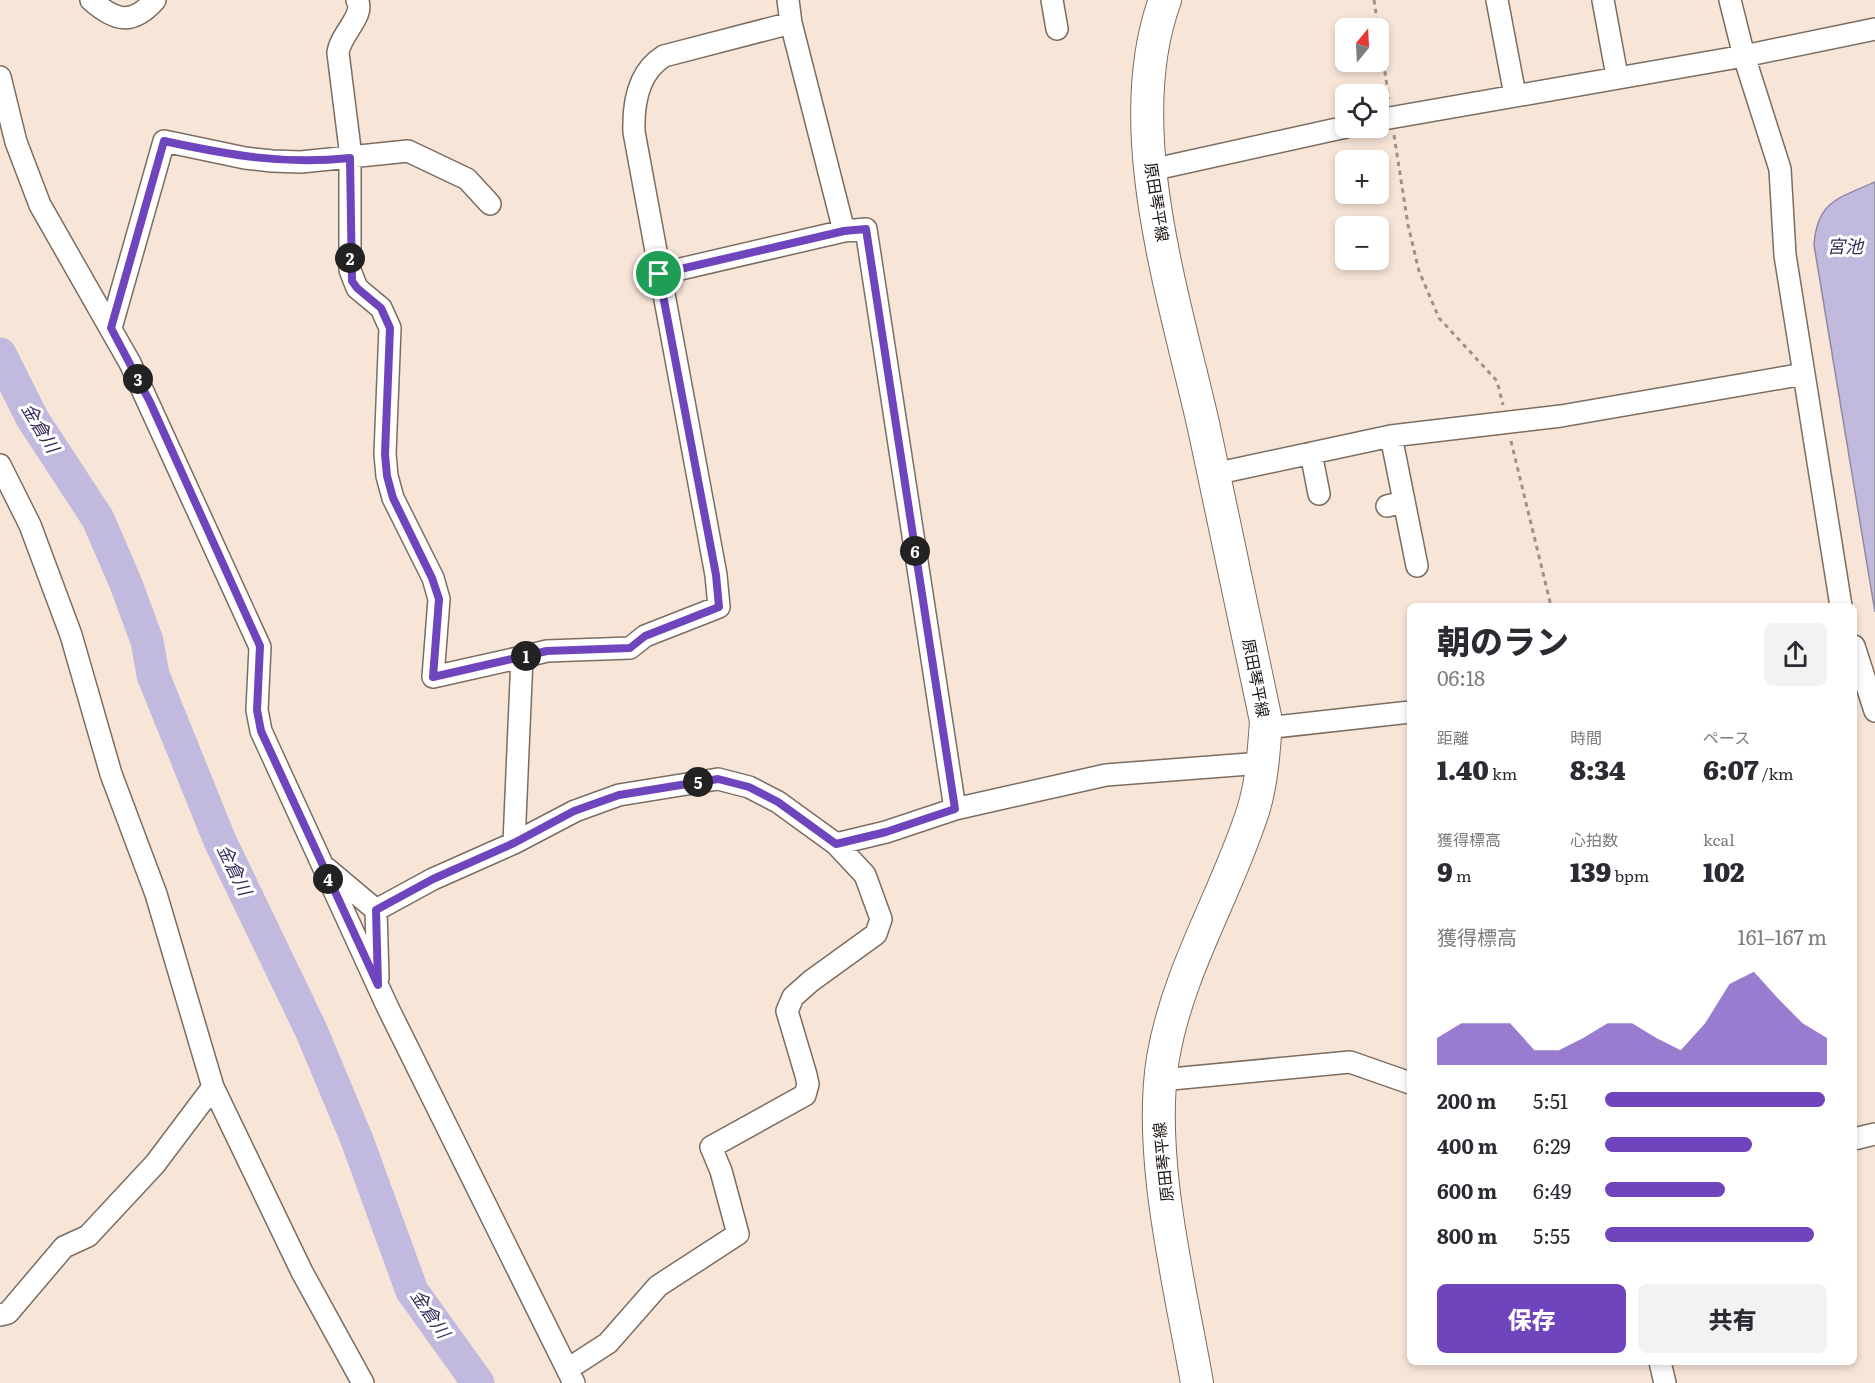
<!DOCTYPE html>
<html lang="ja">
<meta charset="utf-8">
<style>
:root{--surface:#fff;--page:#f2f2f3;--text:#2b2b33;--muted:#7c7c81;--accent:#6f45bd}
body{margin:0;font-family:Literata,"Noto Sans JP",serif;background:var(--page);color:var(--text);height:100vh;display:flex;flex-direction:column;font-size:22px;white-space:nowrap}
*{box-sizing:border-box;margin:0}
p{font-size:20px;color:var(--muted)}
.icon{flex:none;width:33px;height:33px;fill:none;stroke:currentColor;stroke-width:2;stroke-linecap:round;stroke-linejoin:round}
.map{position:relative;flex:1;overflow:hidden}
.drawer{position:absolute;left:1407px;top:603px;width:450px;height:762px;display:flex;flex-direction:column;background:var(--surface);border-radius:9px;box-shadow:0 3px 9px #0003}
.drawer>*{flex:none}
.needle{width:39px;rotate:18deg}
.fabs{position:absolute;left:1335px;top:18px;display:grid;gap:12px}
.fabs a{display:grid;place-items:center;width:54px;height:54px;border-radius:9px;background:var(--surface);box-shadow:0 3px 9px #0003;font-size:30px}
.pin{position:absolute;display:grid;place-items:center;width:51px;height:51px;color:#fff;margin:-26px;border:3px solid #fff;border-radius:50%;box-shadow:0 2px 6px #0007}
.km{position:absolute;width:30px;height:30px;margin:-15px;border-radius:50%;background:#222;color:#fff;font-size:16px;line-height:30px;text-align:center}
.round{display:grid;place-items:center;flex:none;width:63px;height:63px;border-radius:9px;background:var(--page)}
.headline{display:flex;align-items:center;justify-content:space-between;height:102px;padding:0 30px}
h1{font-size:33px;font-weight:800;line-height:45px}
.figures{display:grid;grid-template-columns:repeat(3,1fr);gap:9px;height:102px;padding:6px 30px}
.figures div{display:grid;align-content:center}
.figures b{font-size:26px;font-weight:800}
.figures small{font-size:16px;font-weight:400}
.figures p{font-size:16px}
.chart{height:168px;padding:12px 30px}
.chart p{display:flex;justify-content:space-between}
.chart svg{width:100%;height:108px;margin-top:6px;fill:var(--accent);opacity:.7}
.cta{display:flex;gap:12px;margin-top:auto;padding:12px 30px}
.cta a{flex:1;height:69px;border-radius:9px;background:var(--accent);color:#fff;font-size:24px;font-weight:800;line-height:69px;text-align:center}
.cta a+a{background:var(--page);color:var(--text)}
ul{padding:0 30px;list-style:none;font-size:20px}
li{display:grid;grid-template-columns:96px 72px 1fr;align-items:center;height:45px}
li i{height:15px;border-radius:8px;background:var(--accent)}
.map>svg:first-child{display:block}
</style>
<div class="map">
<svg width="1875" height="1383" viewBox="0 0 1875 1383">
<rect width="100%" height="100%" fill="#f7e5d8"/>
<!-- water -->
<path fill="#c2bade" stroke="#9089a1" stroke-width="1.5" d="M1875,182V612L1814,245C1817,201 1839,198 1875,182Z"/>
<g fill="none" stroke-linecap="round" stroke-linejoin="round">
<!-- river -->
<path stroke="#c2bade" stroke-width="33" d="M0,354L32,418L98,519L126,584L147,641L153,675L220,841L311,1030L357,1140L412,1291L478,1383"/>
<defs>
<path id="street" d="M91,0C115,21 132,26 155,0
M357,0C366,15 340,34 338,53L350,149V270L357,288L381,308L390,328L385,454L387,476L393,498L433,578L439,599L433,677L522,657
M1052,0L1057,29
M1497,0L1515,95
M1603,0L1617,76
M1730,0L1744,56L1780,169L1785,255L1841,606
M791,23L844,231
M0,77L16,142L40,205L130,363L260,647L257,710L261,731L388,1008L574,1383
M1378,120L1744,56L1875,29
M1151,170L1346,127
M659,274L844,231L866,229L955,809
M111,328L164,141L245,158L272,161L301,162L408,151L467,179L490,204
M1391,436L1417,566
M1311,453L1319,494
M0,465L30,525L71,635L111,774L156,894L213,1087L302,1272L363,1383
M1214,474L1391,436L1561,416L1804,374
M1387,506L1404,502
M1854,646L1875,711
M1266,728L1410,712
M514,843L522,657L547,651L630,648L645,636L719,607L716,575L634,132C633,103 638,72 664,56L791,23L788,0
M836,844L886,832L955,809L1106,775L1262,763
M326,868L376,910L378,978
M376,910L433,879L514,843L575,811L619,795L718,779L749,787L778,802L836,844L865,875L881,919L876,934L811,981L793,997L787,1011L806,1075L808,1084L805,1095L711,1147L721,1171L738,1234L658,1286L608,1343L568,1369
M1161,1080L1350,1062L1410,1083
M1854,1139L1875,1134
M0,1315L8,1313L64,1247L88,1236L155,1164L213,1087
M1660,1362L1665,1383"/>
<path id="secondary" d="M1165,0C1118,128 1175,299 1204,428C1225,525 1245,623 1266,721C1264,750 1262,782 1253,811C1226,895 1178,970 1163,1058C1147,1156 1180,1285 1197,1383"/>
</defs>
<!-- street casing -->
<use href="#street" stroke="#7c6d61" stroke-width="24"/>
<!-- secondary casing -->
<use href="#secondary" stroke="#7c6d61" stroke-width="34"/>
<!-- path -->
<path stroke="#9e9188" stroke-width="3" stroke-dasharray="4.5 4.5" stroke-linecap="butt" d="M1374,0L1389,99
M1394,135L1408,225L1419,271L1439,318L1497,381L1503,405
M1511,441L1551,606"/>
<!-- street -->
<use href="#street" stroke="#fff" stroke-width="21"/>
<!-- secondary -->
<use href="#secondary" stroke="#fff" stroke-width="32"/>
</g>
<g fill="none" stroke-linecap="round" stroke-linejoin="round">
<defs>
<path id="route" d="M164,141C229,155 282,165 350,158L352,281L357,288L381,308L390,328L385,454L387,476L393,498L432,578L439,599L433,677L547,651L630,648L645,636L719,607L716,575L659,274L844,231L866,229L955,809L886,832L836,844L778,802L749,787L718,779L619,795L574,811L514,843L433,879L376,910L378,985L261,731L257,710L260,646L150,402L111,328Z"/>
</defs>
<!-- route casing -->
<use href="#route" stroke="#fff" stroke-width="12"/>
<!-- route -->
<use href="#route" stroke="#6f45bd" stroke-width="8"/>
</g>
<g text-anchor="middle" stroke-width="6" stroke-linejoin="round" paint-order="stroke">
<!-- street labels -->
<g font-size="16" fill="#1d1713" stroke="#fff">
<text transform="translate(1157 202) rotate(81)" y="6">原田琴平線</text>
<text transform="translate(1256 678) rotate(79)" y="6">原田琴平線</text>
<text transform="translate(1163 1162) rotate(-96)" y="6">原田琴平線</text>
</g>
<!-- water labels -->
<g font-size="18" font-style="italic" fill="#372a58" stroke="#fff">
<text x="1845" y="253">宮池</text>
<text transform="translate(40 428) rotate(59)" y="6">金倉川</text>
<text transform="translate(234 870) rotate(64)" y="6">金倉川</text>
<text transform="translate(430 1314) rotate(56)" y="6">金倉川</text>
</g>
</g>
</svg>
<div class="fabs">
<a><svg class="needle" viewBox="-14 -14 28 28"><path d="M0-13l5 13h-10z" fill="#e53935"/><path d="M0 13l5-13h-10z" fill="#7c7c81"/></svg></a>
<a><svg class="icon" aria-label="locate" viewBox="0 0 24 24"><circle cx="12" cy="12" r="6"/><path d="M12 2v4M12 18v4M2 12h4M18 12h4"/></svg></a>
<a>+</a>
<a>−</a>
</div>
<div class="pin" style="left:659px;top:274px;background:#1e9e55"><svg class="icon" aria-label="arrive" viewBox="0 0 24 24"><path d="M6 21V4h12l-3 4 3 4H6"/></svg></div>
<b class="km" style="left:526px;top:656px">1</b>
<b class="km" style="left:350px;top:258px">2</b>
<b class="km" style="left:138px;top:379px">3</b>
<b class="km" style="left:328px;top:879px">4</b>
<b class="km" style="left:698px;top:782px">5</b>
<b class="km" style="left:915px;top:551px">6</b>
<section class="drawer">
<div class="headline"><div><h1>朝のラン</h1><p>06:18</p></div><a class="round"><svg class="icon" aria-label="share" viewBox="0 0 24 24"><path d="M12 15V3M7 8l5-5 5 5M5 13v7h14v-7"/></svg></a></div>
<div class="figures">
<div><p>距離</p><b>1.40<small> km</small></b></div>
<div><p>時間</p><b>8:34</b></div>
<div><p>ペース</p><b>6:07<small> /km</small></b></div>
</div>
<div class="figures">
<div><p>獲得標高</p><b>9<small> m</small></b></div>
<div><p>心拍数</p><b>139<small> bpm</small></b></div>
<div><p>kcal</p><b>102</b></div>
</div>
<div class="chart"><p><span>獲得標高</span>161–167 m</p>
<svg viewBox="0 0 160 44" preserveAspectRatio="none"><path d="M0 44V33L10 27L20 27L30 27L40 38L50 38L60 33L70 27L80 27L90 33L100 38L110 27L120 11L130 6L140 17L150 27L160 33V44z"/></svg>
</div>
<ul>
<li><b>200 m</b>5:51<i style="width:99%"></i></li>
<li><b>400 m</b>6:29<i style="width:66%"></i></li>
<li><b>600 m</b>6:49<i style="width:54%"></i></li>
<li><b>800 m</b>5:55<i style="width:94%"></i></li>
</ul>
<div class="cta"><a>保存</a><a>共有</a></div>
</section>
</div>
